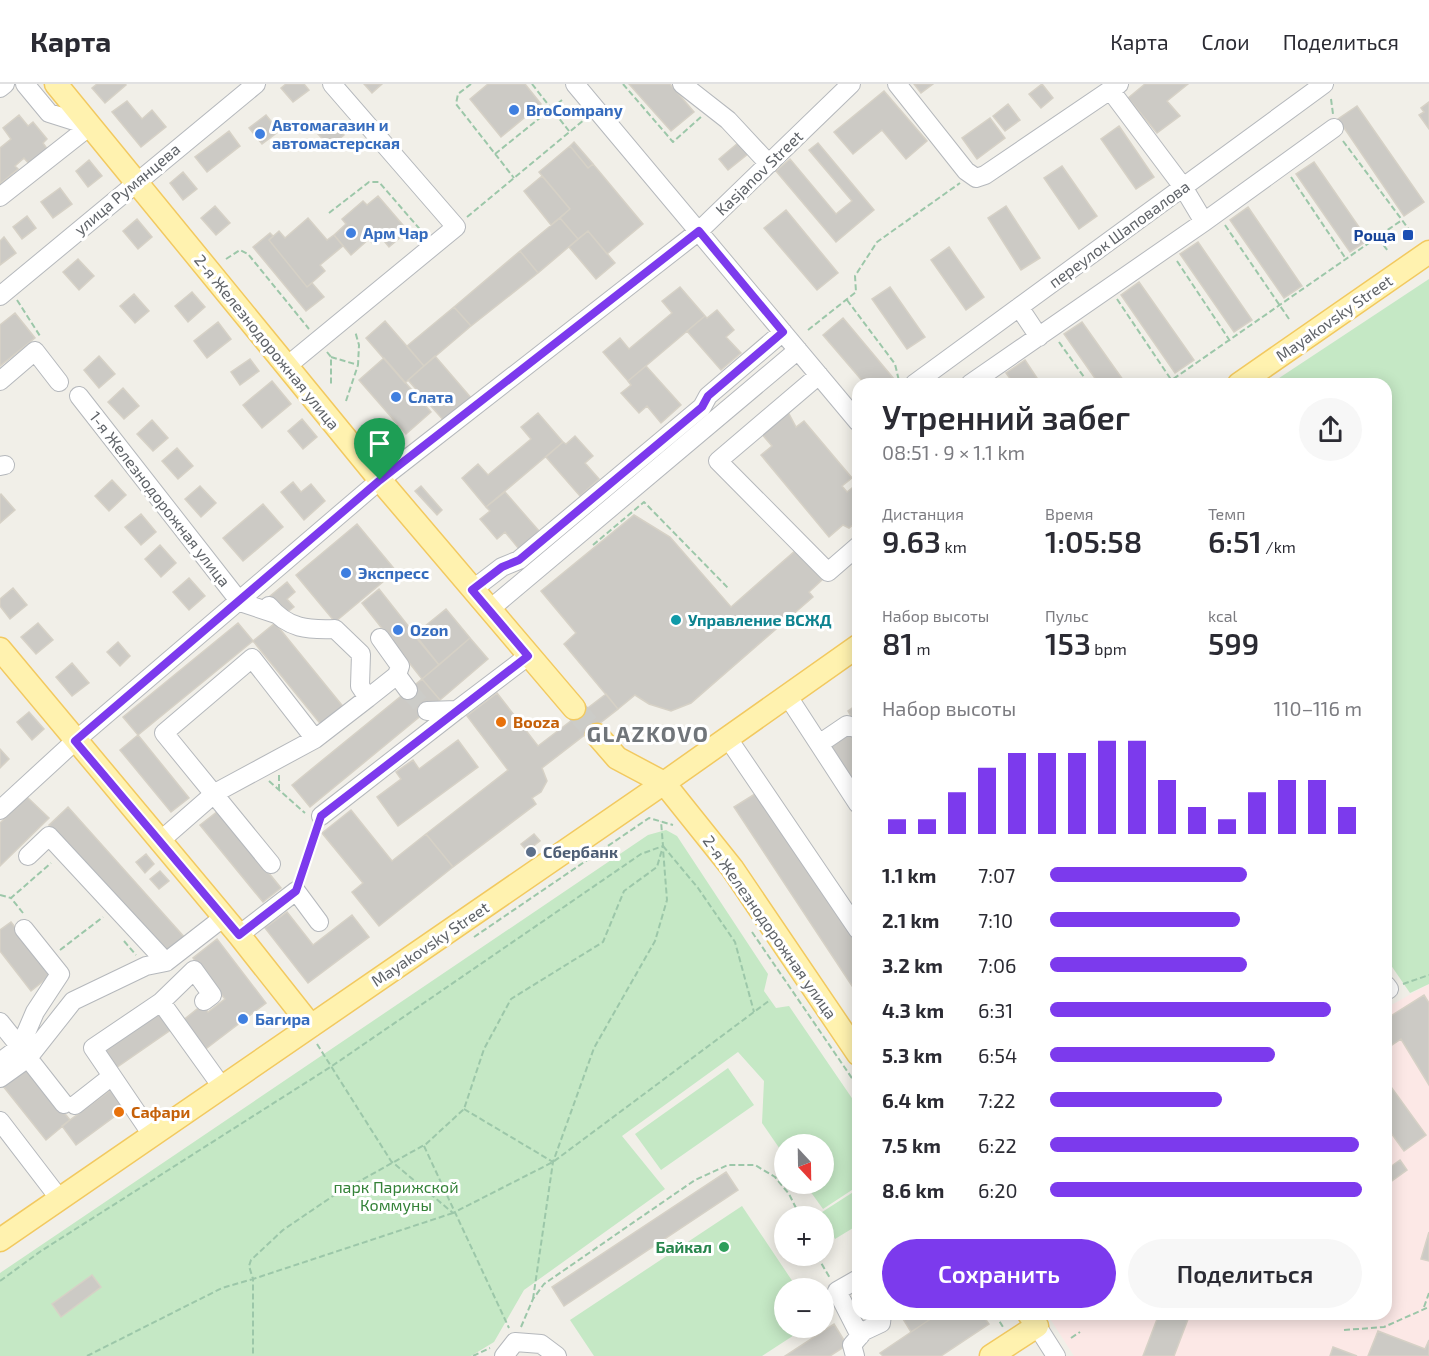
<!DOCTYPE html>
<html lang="ru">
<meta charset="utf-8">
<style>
:root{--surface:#fff;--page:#f7f7f7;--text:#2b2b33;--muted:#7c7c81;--line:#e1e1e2;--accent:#7c3aed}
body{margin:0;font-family:"Exo 2",sans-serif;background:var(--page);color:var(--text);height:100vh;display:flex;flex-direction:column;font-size:22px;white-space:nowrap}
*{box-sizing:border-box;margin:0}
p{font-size:20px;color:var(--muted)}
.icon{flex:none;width:33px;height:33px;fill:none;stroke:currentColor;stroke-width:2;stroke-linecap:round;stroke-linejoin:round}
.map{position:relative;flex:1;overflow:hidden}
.side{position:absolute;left:852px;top:294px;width:540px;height:942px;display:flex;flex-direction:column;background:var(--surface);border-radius:18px;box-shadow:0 3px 15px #0003}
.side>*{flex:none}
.needle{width:39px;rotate:158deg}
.fabs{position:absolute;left:774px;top:1050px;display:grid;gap:12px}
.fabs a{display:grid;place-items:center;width:60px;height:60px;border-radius:50%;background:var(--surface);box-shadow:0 3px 15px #0003;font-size:30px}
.pin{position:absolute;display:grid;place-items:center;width:51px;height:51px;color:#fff;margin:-62px -26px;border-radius:50% 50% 50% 0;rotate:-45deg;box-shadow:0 0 6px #0007}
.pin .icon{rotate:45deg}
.round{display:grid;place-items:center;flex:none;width:63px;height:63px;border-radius:32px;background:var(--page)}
.headline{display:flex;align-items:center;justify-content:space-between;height:102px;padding:0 30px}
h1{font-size:33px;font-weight:600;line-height:45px}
.figures{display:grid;grid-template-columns:repeat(3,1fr);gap:9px;height:102px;padding:6px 30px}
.figures div{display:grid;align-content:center}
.figures b{font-size:30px;font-weight:600}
.figures small{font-size:16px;font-weight:400}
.figures p{font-size:16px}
.chart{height:168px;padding:12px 30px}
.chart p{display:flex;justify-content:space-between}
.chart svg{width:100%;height:108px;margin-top:6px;stroke:var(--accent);stroke-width:6}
.button{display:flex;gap:12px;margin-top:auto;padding:12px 30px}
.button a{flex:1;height:69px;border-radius:36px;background:var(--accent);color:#fff;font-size:24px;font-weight:600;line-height:69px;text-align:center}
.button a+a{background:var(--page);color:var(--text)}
ul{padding:0 30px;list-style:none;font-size:20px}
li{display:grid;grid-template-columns:96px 72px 1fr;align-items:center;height:45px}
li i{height:15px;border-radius:8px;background:var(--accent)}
header{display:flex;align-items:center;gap:36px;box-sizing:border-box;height:84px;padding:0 30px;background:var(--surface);border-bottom:2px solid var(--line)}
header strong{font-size:28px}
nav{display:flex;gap:33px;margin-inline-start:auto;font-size:21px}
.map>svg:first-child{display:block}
</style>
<header>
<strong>Карта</strong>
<nav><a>Карта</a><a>Слои</a><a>Поделиться</a></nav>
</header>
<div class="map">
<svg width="1429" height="1272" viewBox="0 0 1429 1272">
<rect width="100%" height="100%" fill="#f1efe8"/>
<!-- medical -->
<path fill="#fce8e6" d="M1429,900V1272H1074L1047,1230H1386V924Z"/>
<!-- green -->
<path fill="#c5e8c5" d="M1429,195V900L1410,909L1386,874V300H1270Z
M666,746L677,752L768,890L764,907L776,924L789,922L858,1023V1102L823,1125L805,1100H824V1060H784V1071L762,1039L764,997L738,968L622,1052L665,1105L524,1206L494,1258L471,1272H0V1189L648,751Z
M728,984L754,1021L661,1086L635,1050Z
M858,1105V1141L835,1155L824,1132L819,1130Z
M742,1122L797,1204H784V1244H805L762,1272H594L570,1236Z"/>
<!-- building -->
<path fill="#cccac5" stroke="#d6d1c6" stroke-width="1.5" d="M97,0H125L126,1L105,19L92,4Z
M286,0H304L309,6L293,18L281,4Z
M364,0H382L372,9Z
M488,0H525L541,20L501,53L470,15Z
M629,0H670L694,28L671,47Z
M914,0H933L921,9Z
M1042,0L1053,14L1041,24L1029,10Z
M1145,0H1188L1167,17L1180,32L1157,49L1128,14Z
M884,7L927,57L906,75L882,46L853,70L834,48Z
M127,17L142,35L152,26L166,43L141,63L112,28Z
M1429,18V45L1419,31L1424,28L1421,24Z
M1008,20L1020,36L1005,47L993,32Z
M1357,22L1424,118L1404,132L1338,35Z
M19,31L28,42L33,38L47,55L43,59L48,66L30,81L24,74L15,82L18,85L0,100V64L11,55L3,44Z
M266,31L279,47L262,60L249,44Z
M990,34L1005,54L977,75L962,54Z
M332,38L344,51L330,63L318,50Z
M1119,42L1154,93L1136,105L1101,55Z
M229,47L240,62L207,88L195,73Z
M574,58L593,80L588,84L570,62Z
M738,59L748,70L728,86L719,75Z
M818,59L874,126L836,158L776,87L790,75L836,130L852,117L809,66Z
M570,62L588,84L593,80L643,140L607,170L588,147L578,155L560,134L570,125L539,88Z
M89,76L102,92L88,103L76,87Z
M1314,78L1368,156L1350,168L1296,90Z
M1062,82L1097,132L1079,145L1044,94Z
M183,88L197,105L183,116L170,99Z
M542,92L570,125L551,141L524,107Z
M60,104L72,120L53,134L41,118Z
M378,112L408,147L389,163L380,152L372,159L369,155L351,171L334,151L346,140L342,135L363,117L367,121Z
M215,122L230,139L216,151L201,134Z
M1006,122L1040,174L1021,186L988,134Z
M1248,123L1302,202L1284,214L1230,136Z
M786,126L838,189L817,206L764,144Z
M27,132L36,144L22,155L13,143Z
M308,134L327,156L334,151L343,162L320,181L325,187L307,203L269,156L279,147L285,154Z
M560,134L578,155L538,189L520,167Z
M137,135L152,153L138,165L123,147Z
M588,147L615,179L596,195L569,163Z
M270,149L273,152L269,156L307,203L312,199L324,213L306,227L253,163Z
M4,153L16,169L0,181V157Z
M1198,158L1252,236L1234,248L1180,170Z
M949,163L984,213L966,226L931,176Z
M520,167L538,189L471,242L454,223Z
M78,175L94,192L79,206L63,188Z
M1139,198L1194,276L1175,289L1121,211Z
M680,203L705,232L628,297L603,268L620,254L629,265L672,229L662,217Z
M890,203L925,253L907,265L872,215Z
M192,208L205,223L188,238L175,222Z
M134,210L149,227L135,239L120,222Z
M454,223L471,242L424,282L407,262Z
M717,226L734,246L726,253L741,269L721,286L687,247L705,232L707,234Z
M15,229L35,254L0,282V241Z
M843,234L894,295L888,300H865L823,251Z
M385,237L424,282L405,299L366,254Z
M218,238L231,255L207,274L194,257Z
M1082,238L1126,300H1099L1064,250Z
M99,272L115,290L99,304L84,286Z
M435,272L472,315L445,338L408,296Z
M384,274L431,328L406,350L359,296Z
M250,275L259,287L240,301L231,288Z
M1025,276L1041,300H1014L1006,289Z
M646,282L681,321L661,339L647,322L639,329L621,309L631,301L628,297Z
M272,297L291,320L262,344L243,321Z
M123,304L139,322L124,335L108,318Z
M787,326L796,343L804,337L852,394L842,402L847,408L852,404L858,411V437L849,444L843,441L829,453L761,371L772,362L760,348Z
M538,329L563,358L486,423L462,394L478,380L488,391L531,355L521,343Z
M302,335L317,353L303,365L288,347Z
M152,336L168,354L153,367L137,350Z
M575,352L593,372L585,379L599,395L580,412L546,373L563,358L566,360Z
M177,364L193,382L178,395L162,377Z
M112,396L126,411L109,427L95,412Z
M293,398L301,408L311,400L325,417L304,436L281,408Z
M200,402L216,419L201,433L185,415Z
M421,402L442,426L437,431L415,407Z
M505,408L539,447L519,465L505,448L497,455L480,435L490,427L486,423Z
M1,410L15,426L0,439V411Z
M263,420L283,443L243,477L223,454Z
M141,430L156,448L141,461L125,443Z
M634,431L670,453L731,523L796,466L822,496L809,508L813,513L691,619L671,627L649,620L635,611L618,625L564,560L576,549L541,507Z
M357,440L396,487L335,538L296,491Z
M160,461L176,479L161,493L145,475Z
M189,494L205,512L189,526L173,508Z
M287,498L295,508L287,515L294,523L285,530L270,512Z
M13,504L27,521L10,535L0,522V515Z
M379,505L439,581L422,595L362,519Z
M446,525L470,554L439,581L414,551Z
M38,539L53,556L36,570L21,553Z
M238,539L253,557L138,651L123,633Z
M275,539L345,625L323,643L253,557Z
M470,554L488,575L440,616L422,595Z
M118,558L130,572L120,582L107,568Z
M72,579L89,599L72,612L56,593Z
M422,595L440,616L310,723L292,701Z
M497,609L538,662L606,610L618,625L542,684L547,697L541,708L532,714L536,720L453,783L426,750L508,686L467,632Z
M858,620V630L852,634L848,627Z
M29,628L44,645L32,656L17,638Z
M851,645L858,655V703L829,660Z
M138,651L189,714L171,728L120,666Z
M458,656L478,683L398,742L377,713L401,695L396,688L413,676L419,685Z
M0,665L9,675L0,684Z
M758,708L858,860V911L734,723Z
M27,713L49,734L0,782V739Z
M68,723L186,855L166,872L49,741Z
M351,726L392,777L426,750L453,783L379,842L352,808L363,799L322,749Z
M218,727L281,804L263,818L200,741Z
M534,750L540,757L527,767L521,760Z
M146,770L154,780L145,789L136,778Z
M160,787L169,797L159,805L150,795Z
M287,828L313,861L352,831L369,853L308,899L265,844Z
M11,838L52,890L31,907L0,867V846Z
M217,855L266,919L203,967L181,938L202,921L208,928L225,915L193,874Z
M1424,911L1429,919V1001L1401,955L1386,965V935Z
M157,924L172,945L113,986L98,965Z
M27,983L70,1036L46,1056L3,1002Z
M1386,996L1426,1051L1404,1067L1386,1042Z
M116,1002L130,1021L76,1061L62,1042Z
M1400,1076L1407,1086L1389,1099L1386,1086Z
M726,1088L738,1106L564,1222L552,1203Z
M1429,1148V1177L1421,1175Z
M92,1191L101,1203L61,1233L52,1220Z
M900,1230H938L911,1248Z
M938,1230H982L989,1240L941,1272H883L880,1269Z
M1159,1230H1190L1174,1272H1143Z
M834,1240L847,1261L830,1272H785Z
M1378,1247L1425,1265L1429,1256V1272H1368Z
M1333,1263L1357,1272H1330Z"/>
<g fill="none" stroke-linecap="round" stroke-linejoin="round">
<!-- minor-tunnel -->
<path stroke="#ccccc8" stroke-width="18" stroke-dasharray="18 9" stroke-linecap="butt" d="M408,606L427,627"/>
<!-- major-tunnel -->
<path stroke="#ccccc8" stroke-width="22" stroke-dasharray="22 11" stroke-linecap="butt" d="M574,624L597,651"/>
<defs>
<path id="minor" d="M575,0L858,338
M682,0L728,36L769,80
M897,0L966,87L976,94L985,91L1119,0
M0,4L5,0
M1111,7L1183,103L1204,138
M0,113L90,42L49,29L25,0
M0,212L256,0
M1019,223L1039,253
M287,282L456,143L332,0
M819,291L718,377L828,488L858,462
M0,297L35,267L59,298
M914,300L1324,0
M970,300L1204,138L1334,44
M79,312L240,518L276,530
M0,382L5,381
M472,506L502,483L519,476L702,323L708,312L783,248
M269,522C288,545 308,546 335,545L361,570L360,602L368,614L397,591L408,606
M489,526L798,266
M380,554L400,582L397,591
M787,611L858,720
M427,627L457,626L528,572
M727,653L858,846
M819,660L847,641L858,645
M0,726L75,657L380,396L699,147L851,0
M321,732L457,626
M160,757L215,709L315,655L368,614
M28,772L49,752L166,878L224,833
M271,780L164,649L252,574L315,655
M239,851L296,807L319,838
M1386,901L1389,905L1386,907
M161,918L222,1003
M0,938L20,963
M28,974L73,917L146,882L166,878
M0,978L20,963L35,928L60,890L24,845
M112,992L152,1051
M0,994L28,974L64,1020
M75,1021L112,992L93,964L161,918L194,886L212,911L204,917
M0,1037L59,1114
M858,1195L837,1207L860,1252
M1037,1242L1056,1272
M504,1272L515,1258L541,1260L557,1272
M855,1272L852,1261L864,1247L881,1239L882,1230"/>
<path id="major" d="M56,0L380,396L574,624
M1239,300L1429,168
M0,565L239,851L311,942
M597,651L617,674L664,699L732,784L858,970
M0,1156L664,699L858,562
M991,1272L1037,1242L1029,1230"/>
</defs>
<!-- minor casing -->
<use href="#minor" stroke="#b5b8bc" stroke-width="20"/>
<!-- major casing -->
<use href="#major" stroke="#f2c960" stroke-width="25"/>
<!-- path -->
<path stroke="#9cc7a9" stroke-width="2" stroke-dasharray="6 3" stroke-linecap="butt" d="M471,0L458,10L456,20L514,94
M532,0L569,47
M623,0L673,58L701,33
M1331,15L1333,30
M1343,57L1402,136
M495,70L562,16
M1291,93L1346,175
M329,129L369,98H379L424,150
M467,133L585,35
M1225,141L1289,235
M1378,154L1388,167
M226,175L240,166L248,170L309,245
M1177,177L1230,257
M1117,215L1174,300
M17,216L40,252
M847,216L895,280L899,297
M808,246L856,208L855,192L877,158L960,99
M1059,258L1089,300
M327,268L331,273V300
M331,273L358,281L359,261L355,247
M1166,300L1402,136L1412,150
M346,317L358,281
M593,461L644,418L729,505
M269,697L305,729
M279,706V691
M663,762L698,804L735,858L754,928
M301,793L316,747
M0,811L11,814
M23,829L11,814L51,779
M752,848L858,1003
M474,853L649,734L673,741
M124,857L136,871
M60,866L103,833
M1403,900L1429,891
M317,960L391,1077L453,1129L553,1078L770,916
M464,1025L553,1078
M424,1062L509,1244
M453,1129L253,1195L249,1182L251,1176L283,1146L333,1112L426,1060L464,1025L484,965L511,915L603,858L624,807L657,783L663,762L661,737
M817,1172L830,1194
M0,1197L41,1167L332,982L641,770L663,762
M533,1215L553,1078L594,964L655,857L667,816L663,765
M1424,1223L1429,1209
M995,1230L1003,1243
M521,1243L533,1215L544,1200L695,1096L728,1081H755L775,1093L789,1110L800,1132
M1344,1246L1384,1243L1429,1223
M1071,1254L1080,1248
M87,1272L222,1204L253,1195V1272
M473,1272L490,1264"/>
<!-- minor -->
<use href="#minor" stroke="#fff" stroke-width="18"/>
<!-- major -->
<use href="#major" stroke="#fff2af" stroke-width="22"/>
</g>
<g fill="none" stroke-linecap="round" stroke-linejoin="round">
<defs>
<path id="route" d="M699,147L783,248L708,312L702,323L519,476L502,483L472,506L528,572L321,732L296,807L239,851L75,657L380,396Z"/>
</defs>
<!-- route casing -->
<use href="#route" stroke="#fff" stroke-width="12"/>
<!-- route -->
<use href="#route" stroke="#7c3aed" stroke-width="8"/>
</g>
<!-- markers -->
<g fill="#3f7fe0" stroke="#fff" stroke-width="2">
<circle cx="514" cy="26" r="6"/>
<circle cx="260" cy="50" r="6"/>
<circle cx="351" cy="149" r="6"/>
<circle cx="396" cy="313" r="6"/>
<circle cx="346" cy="489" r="6"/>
<circle cx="398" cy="546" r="6"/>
<circle cx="243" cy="935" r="6"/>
</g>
<rect fill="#1a4fb4" stroke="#fff" stroke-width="2" x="1402" y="145" width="12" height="12" rx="3"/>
<circle fill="#0f9aa8" stroke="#fff" stroke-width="2" cx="676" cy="536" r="6"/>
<g fill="#e8710a" stroke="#fff" stroke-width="2">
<circle cx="501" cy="638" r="6"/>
<circle cx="119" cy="1028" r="6"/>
</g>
<circle fill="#5c6f8a" stroke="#fff" stroke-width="2" cx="531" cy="768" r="6"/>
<circle fill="#2e9e5b" stroke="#fff" stroke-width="2" cx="724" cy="1163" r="6"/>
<g text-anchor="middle" stroke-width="6" stroke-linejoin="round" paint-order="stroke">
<!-- shop labels -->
<g font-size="16" font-weight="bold" fill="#366cbe" stroke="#fff" text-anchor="start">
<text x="526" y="32">BroCompany</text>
<text x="272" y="47">Автомагазин и<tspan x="272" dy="18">автомастерская</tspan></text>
<text x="363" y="155">Арм Чар</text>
<text x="408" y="319">Слата</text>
<text x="358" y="495">Экспресс</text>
<text x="410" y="552">Ozon</text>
<text x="255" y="941">Багира</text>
</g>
<!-- street labels -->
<g font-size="16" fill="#5f6368" stroke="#fff">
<text transform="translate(759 89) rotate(-44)" y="6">Kasjanov Street</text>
<text transform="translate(127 105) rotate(-40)" y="6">улица Румянцева</text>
<text transform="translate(1119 150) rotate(-36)" y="6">переулок Шаповалова</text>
<text transform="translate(1334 234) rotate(-35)" y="6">Mayakovsky Street</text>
<text transform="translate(267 258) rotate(51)" y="6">2-я Железнодорожная улица</text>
<text transform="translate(160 415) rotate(52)" y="6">1-я Железнодорожная улица</text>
<text transform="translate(770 843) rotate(55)" y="6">2-я Железнодорожная улица</text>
<text transform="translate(430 860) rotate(-34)" y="6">Mayakovsky Street</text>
</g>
<!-- transit labels -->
<g font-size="16" font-weight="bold" fill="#164399" stroke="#fff" text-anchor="end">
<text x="1396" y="157">Роща</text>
</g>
<!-- culture labels -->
<g font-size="16" font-weight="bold" fill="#0d838f" stroke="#fff" text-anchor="start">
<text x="688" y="542">Управление ВСЖД</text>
</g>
<!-- food labels -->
<g font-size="16" font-weight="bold" fill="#c56008" stroke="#fff" text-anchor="start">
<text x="513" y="644">Booza</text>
<text x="131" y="1034">Сафари</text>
</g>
<!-- service labels -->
<g font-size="16" font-weight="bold" fill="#4e5e75" stroke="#fff" text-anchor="start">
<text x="543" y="774">Сбербанк</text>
</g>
<!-- park labels -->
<g font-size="16" fill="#348238" stroke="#fff">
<text x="396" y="1109">парк Парижской<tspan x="396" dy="18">Коммуны</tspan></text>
</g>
<!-- leisure labels -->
<g font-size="16" font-weight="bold" fill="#27864d" stroke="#fff" text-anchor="end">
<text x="712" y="1169">Байкал</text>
</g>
<!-- district labels -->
<g font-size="22" font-weight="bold" letter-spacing="1.5" fill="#70757a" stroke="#fff">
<text x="648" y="658">GLAZKOVO</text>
</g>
</g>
</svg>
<div class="fabs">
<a><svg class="needle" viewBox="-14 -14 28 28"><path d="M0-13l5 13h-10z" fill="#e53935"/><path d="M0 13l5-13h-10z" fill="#7c7c81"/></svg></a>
<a>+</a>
<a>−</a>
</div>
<div class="pin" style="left:380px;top:396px;background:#1e9e55"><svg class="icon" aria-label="arrive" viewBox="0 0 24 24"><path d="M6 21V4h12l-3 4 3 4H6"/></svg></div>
<section class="side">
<div class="headline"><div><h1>Утренний забег</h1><p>08:51 · 9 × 1.1 km</p></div><a class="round"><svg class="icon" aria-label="share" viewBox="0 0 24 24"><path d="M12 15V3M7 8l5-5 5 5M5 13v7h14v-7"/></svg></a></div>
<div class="figures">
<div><p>Дистанция</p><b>9.63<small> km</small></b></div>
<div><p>Время</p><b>1:05:58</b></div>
<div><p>Темп</p><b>6:51<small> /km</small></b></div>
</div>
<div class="figures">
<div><p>Набор высоты</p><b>81<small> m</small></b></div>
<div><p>Пульс</p><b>153<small> bpm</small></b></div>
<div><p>kcal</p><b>599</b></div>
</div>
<div class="chart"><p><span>Набор высоты</span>110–116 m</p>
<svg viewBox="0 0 160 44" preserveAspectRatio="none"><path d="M5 44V38M15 44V38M25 44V27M35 44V17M45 44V11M55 44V11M65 44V11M75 44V6M85 44V6M95 44V22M105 44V33M115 44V38M125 44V27M135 44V22M145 44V22M155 44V33"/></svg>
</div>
<ul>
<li><b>1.1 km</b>7:07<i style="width:63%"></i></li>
<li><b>2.1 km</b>7:10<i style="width:61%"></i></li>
<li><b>3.2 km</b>7:06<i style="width:63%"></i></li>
<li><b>4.3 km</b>6:31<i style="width:90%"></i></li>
<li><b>5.3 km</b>6:54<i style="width:72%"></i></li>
<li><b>6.4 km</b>7:22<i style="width:55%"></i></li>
<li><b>7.5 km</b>6:22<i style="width:99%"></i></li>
<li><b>8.6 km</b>6:20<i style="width:100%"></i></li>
</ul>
<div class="button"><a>Сохранить</a><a>Поделиться</a></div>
</section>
</div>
